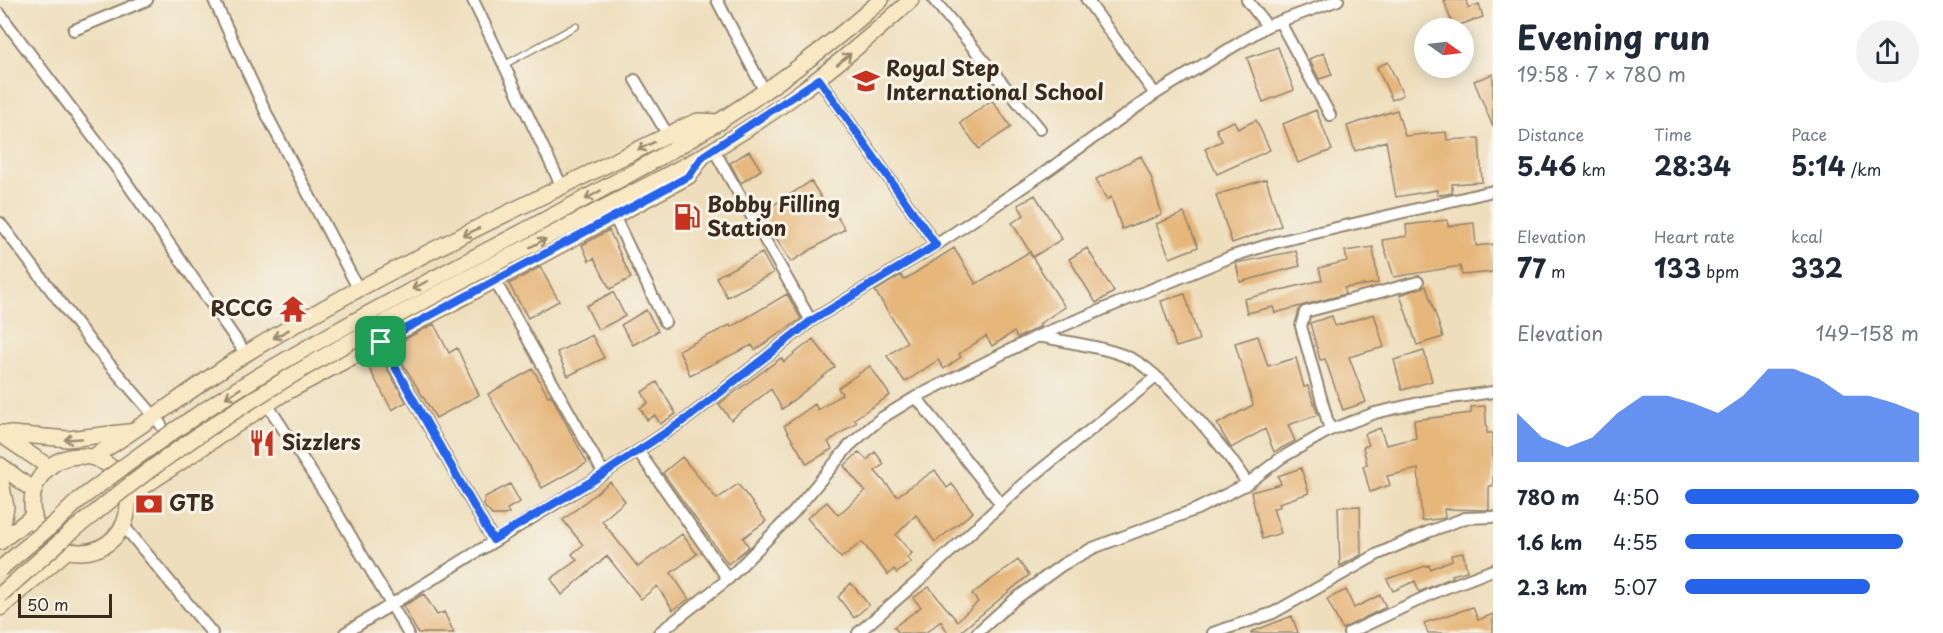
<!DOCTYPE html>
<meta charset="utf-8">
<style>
:root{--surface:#fff;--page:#f2f2f3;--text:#1f2937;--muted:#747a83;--accent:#2563eb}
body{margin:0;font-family:"Playpen Sans",sans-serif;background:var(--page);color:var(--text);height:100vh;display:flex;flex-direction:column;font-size:22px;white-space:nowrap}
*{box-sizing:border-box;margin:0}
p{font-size:20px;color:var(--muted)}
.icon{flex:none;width:33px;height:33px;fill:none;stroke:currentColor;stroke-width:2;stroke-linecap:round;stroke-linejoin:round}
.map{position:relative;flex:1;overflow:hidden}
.details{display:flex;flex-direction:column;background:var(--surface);width:450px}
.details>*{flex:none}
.needle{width:39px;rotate:104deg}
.controls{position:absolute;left:1414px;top:18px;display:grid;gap:12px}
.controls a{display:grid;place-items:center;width:60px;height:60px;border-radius:50%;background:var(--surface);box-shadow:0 3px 15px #0003;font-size:30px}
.scale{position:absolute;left:18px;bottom:15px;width:94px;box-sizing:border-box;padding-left:6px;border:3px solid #3b2a1e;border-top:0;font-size:16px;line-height:21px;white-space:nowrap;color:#3b2a1e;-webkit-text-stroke:4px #f7f3e8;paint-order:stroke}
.pin{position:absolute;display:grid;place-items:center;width:51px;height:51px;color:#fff;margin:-26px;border-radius:12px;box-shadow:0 3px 9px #0006}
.round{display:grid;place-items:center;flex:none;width:63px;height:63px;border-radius:32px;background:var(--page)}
.head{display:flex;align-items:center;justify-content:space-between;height:102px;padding:0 24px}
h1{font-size:33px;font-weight:700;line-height:45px}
.metrics{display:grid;grid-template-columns:repeat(3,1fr);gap:9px;height:102px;padding:6px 24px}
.metrics div{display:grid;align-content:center}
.metrics b{font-size:26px;font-weight:700}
.metrics small{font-size:16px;font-weight:400}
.metrics p{font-size:16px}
.chart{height:168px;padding:12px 24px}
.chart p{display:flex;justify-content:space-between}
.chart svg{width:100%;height:108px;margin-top:6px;fill:var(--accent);opacity:.7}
ul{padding:0 24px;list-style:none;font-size:20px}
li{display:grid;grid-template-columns:96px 72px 1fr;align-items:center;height:45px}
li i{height:15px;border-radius:8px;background:var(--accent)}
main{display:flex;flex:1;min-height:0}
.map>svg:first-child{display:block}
</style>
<main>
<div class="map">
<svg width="1493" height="633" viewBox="0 0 1493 633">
<rect width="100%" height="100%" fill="#f7f3e8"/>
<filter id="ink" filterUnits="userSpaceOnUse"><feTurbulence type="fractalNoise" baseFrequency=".0167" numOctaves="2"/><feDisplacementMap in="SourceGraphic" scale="12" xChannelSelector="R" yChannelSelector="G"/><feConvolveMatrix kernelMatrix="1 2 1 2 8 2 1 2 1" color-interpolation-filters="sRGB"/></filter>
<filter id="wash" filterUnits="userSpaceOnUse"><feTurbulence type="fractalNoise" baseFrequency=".008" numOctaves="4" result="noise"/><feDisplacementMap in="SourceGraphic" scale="24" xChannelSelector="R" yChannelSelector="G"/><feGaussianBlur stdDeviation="1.35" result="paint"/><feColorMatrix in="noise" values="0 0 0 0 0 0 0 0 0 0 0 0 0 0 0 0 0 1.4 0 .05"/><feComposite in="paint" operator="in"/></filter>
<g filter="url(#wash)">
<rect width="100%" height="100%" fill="#eedebc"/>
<g id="blocks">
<!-- building -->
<path fill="#e6b67a" d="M1444,0H1466L1468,8L1479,4L1483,17L1453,27Z
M1278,47L1294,90L1263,102L1247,58Z
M1324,53L1332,75L1319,79L1309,59Z
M1388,62L1403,95L1392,100L1377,67Z
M1493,74V127L1474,81Z
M992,100L1011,127L979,149L960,123Z
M1316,110L1332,150L1298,163L1283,124Z
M1397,110L1405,136L1446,132L1447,140L1479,138L1482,182L1452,184V193L1446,194L1437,195V190L1396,197L1386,141L1355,151L1347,126Z
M1256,120L1270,150L1217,174L1205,149L1222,141L1216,129L1234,121L1238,129Z
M749,151L761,170L741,183L730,163Z
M1141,156L1151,177L1162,215L1122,229L1111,197L1107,200L1096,179Z
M1266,179L1281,226L1232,243L1216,195Z
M811,181L827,207L830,205L845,229L791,262L761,213Z
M1035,195L1062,239L1033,257L1012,223L1024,215L1018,205Z
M1184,213L1198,247L1170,258L1156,224Z
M1447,220L1448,226L1474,223L1476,246L1493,244V272L1462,275L1460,266L1394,277L1382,240L1407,236L1406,225Z
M609,230L631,278L610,289L594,258L589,261L582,245Z
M1373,247L1378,283L1344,288L1345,294L1275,313L1273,307L1247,313L1244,299L1322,280L1319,268L1347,261L1345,251Z
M954,248L976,284L1029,252L1065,307L1039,324L1041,326L1017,338L1014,332L992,346L986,336L959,354L961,357L944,369L938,360L905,382L887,356L907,342L875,291L901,275L904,280Z
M1087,248L1114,292L1096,303L1069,259Z
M1296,251L1300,266L1240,282L1236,263Z
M762,253L773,273L727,297L716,277Z
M540,267L559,301L528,318L509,284Z
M1426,286L1443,337L1417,345L1400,295Z
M613,292L625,316L598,330L586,306Z
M787,294L801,319L755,350L752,345L690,375L679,350L730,325L731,327Z
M1185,294L1199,340L1176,347L1161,301Z
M646,310L658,331L633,345L621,325Z
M1374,314L1384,347L1349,357L1366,402L1343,410L1325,359L1320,360L1310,323L1332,316L1335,326Z
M434,324L449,353L457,348L479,395L436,418L392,346Z
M592,335L604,358L568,376L557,352Z
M1258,336L1268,366L1296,358L1304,387L1308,386L1318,415L1288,425L1295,441L1274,452L1265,429L1231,448L1217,424L1253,405L1235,343Z
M813,339L835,367L782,409L771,389L731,420L719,404L781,358L784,362Z
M1424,351L1432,381L1402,390L1394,360Z
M379,354L406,402L392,410L365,361Z
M870,366L890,395L854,419L857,422L828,442L832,449L807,464L784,426L815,404L818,410L842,394L838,388Z
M533,369L548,396L551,395L587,463L542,488L488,394Z
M657,382L676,414L660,424L655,415L647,420L640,408L648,403L642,392Z
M1485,406L1487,433H1493V486H1489V510L1444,509L1445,518L1422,521L1418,469L1387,476L1390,485L1370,492L1363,466L1367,464L1363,447L1369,445L1365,434L1380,428L1386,445L1416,438L1414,420L1471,413V407Z
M859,452L867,460L875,452L884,464L875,471L897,496L935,470L947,488L952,484L973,512L935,542L916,515L896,535L912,553L907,558L911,562L897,573L894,569L888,575L862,542L841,558L807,518L827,502L838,515L865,491L844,466Z
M682,457L717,499L738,484L766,521L743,538L749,547L728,564L663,473Z
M1301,468L1309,493L1279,503L1280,507L1273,508L1281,533L1262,539L1251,492L1281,484L1278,476Z
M610,482L625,501L602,521L638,567L682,534L697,554L671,573L689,599L673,610L657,586L641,599L607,556L562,595L551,579L577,560L572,554L583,545L563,520Z
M510,484L520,502L507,509L509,513L504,515H492L484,506L485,497Z
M1360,506L1361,555L1340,566L1338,507Z
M1463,553L1467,571L1452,575L1453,577L1419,592L1415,581L1393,591L1387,579L1429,565L1430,569L1452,560L1451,555Z
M1018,560L1029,575L959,633H948L941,621L925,633H899L894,627L921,607L913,598L929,587L957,621L978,602L972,594Z
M851,583L869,605L854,618L838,597Z
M1346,590L1354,608L1380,595L1386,607L1342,629L1327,599Z
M424,594L437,615L444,612L454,633H418L403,606Z
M1473,607L1478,620L1493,614V633H1428L1424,623Z
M1292,616L1298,633H1251V632Z"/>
</g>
</g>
<g filter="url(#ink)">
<use href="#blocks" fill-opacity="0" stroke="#94846d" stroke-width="1.5"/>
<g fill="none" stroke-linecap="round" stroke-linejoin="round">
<defs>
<path id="lane" d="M504,65L576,26"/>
<path id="street" d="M214,0L270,121L359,290
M473,0L562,187
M717,0L765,92
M934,0L1040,129
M1087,0L1155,94
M1247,0L1267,26
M0,14L115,166L246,354
M1280,22L1330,115
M74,30L147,0
M819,79L936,245
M635,80L668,135
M714,150L811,321
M614,216L665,322
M0,223L92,344L156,418L181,453
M495,281L604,474
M1039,336C1068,343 1111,347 1136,361C1165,378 1231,454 1247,484
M381,342L493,540
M916,397L1001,504
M267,404L330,501L408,633
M1330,430L1301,326L1305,312L1418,282
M638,451L728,579
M123,525L212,633
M345,633L597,478L689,417L811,321L936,245L1044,173L1155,94L1267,26L1338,0
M659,633L728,579L794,512L849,446L880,419L916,397L1038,336L1233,256L1277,242L1493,191
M858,633L924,576L1022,485L1156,377
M977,633L1014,600L1062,565L1093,548L1197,509L1247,484L1281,458L1330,430L1375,413L1423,402L1493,392
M1213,633L1273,613L1378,554L1428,532L1465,518L1493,517
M1349,633L1440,590L1493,570"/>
<path id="secondary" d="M662,156C740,111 813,61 881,0
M673,172C761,127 838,66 911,0
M0,433L68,439L128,432
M0,434L49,467
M32 504a48 48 0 1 1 96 0a48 48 0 1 1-96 0Z
M93,457C146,425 194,386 247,353C387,267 539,199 686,126L698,121L720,122
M0,465L34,491
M0,477L6,507L0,539
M128,497L281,395L689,176L703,156
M57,521L79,500
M71,532L95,513
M0,542L34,515
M0,608L68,550"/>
</defs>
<!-- lane casing -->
<use href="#lane" stroke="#94846d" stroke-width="8"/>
<!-- street casing -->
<use href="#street" stroke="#94846d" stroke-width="14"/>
<!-- secondary casing -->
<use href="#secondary" stroke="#94846d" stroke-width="18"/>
<!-- lane -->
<use href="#lane" stroke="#fff" stroke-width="5"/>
<!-- street -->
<use href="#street" stroke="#fff" stroke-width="10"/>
<!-- secondary -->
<use href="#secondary" stroke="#f8e8c3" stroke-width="15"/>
<defs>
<path id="secondary-bridge" d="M79,500C138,455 198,412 262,374C393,296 530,231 662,156
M95,513C264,372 479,274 673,172
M0,569L57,521
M0,595L71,532"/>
</defs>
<!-- secondary-bridge casing -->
<use href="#secondary-bridge" stroke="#94846d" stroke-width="18" stroke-linecap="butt"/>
<!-- secondary-bridge -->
<use href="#secondary-bridge" stroke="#f8e8c3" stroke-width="15"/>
</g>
<!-- one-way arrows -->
<defs><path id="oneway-shaft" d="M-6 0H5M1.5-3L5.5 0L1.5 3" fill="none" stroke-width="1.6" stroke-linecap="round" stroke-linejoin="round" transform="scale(1.5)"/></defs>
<g stroke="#9a8970">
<use href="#oneway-shaft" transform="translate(844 59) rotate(-40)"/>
<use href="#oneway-shaft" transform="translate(646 146) rotate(154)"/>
<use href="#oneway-shaft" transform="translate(593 195) rotate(150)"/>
<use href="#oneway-shaft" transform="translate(471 232) rotate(154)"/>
<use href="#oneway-shaft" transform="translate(538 243) rotate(-28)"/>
<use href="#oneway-shaft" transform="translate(420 285) rotate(152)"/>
<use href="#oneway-shaft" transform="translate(281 334) rotate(151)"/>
<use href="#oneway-shaft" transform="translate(233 393) rotate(148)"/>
<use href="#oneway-shaft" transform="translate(73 439) rotate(176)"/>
</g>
</g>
<g fill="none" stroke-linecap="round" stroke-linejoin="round" filter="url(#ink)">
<defs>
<path id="route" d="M819,79L936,245L811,321L689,417L597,478L493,540L381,342L689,176L703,156Z"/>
</defs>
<!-- route casing -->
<use href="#route" stroke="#fff" stroke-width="12"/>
<!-- route -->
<use href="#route" stroke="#2563eb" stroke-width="8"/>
</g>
<!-- icons -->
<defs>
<symbol id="school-bare" viewBox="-9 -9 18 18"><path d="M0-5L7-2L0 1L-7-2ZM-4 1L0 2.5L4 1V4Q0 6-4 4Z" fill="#c8321e" stroke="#f7f3e8" stroke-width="2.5" paint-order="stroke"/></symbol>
<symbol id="fuel-bare" viewBox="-9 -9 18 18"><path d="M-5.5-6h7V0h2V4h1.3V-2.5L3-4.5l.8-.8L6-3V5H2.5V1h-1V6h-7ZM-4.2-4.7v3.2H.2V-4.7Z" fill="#c8321e" stroke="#f7f3e8" stroke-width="2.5" paint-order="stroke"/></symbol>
<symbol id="temple-bare" viewBox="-9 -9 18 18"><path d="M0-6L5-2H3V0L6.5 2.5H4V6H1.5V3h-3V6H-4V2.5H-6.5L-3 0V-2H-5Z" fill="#c8321e" stroke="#f7f3e8" stroke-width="2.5" paint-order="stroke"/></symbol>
<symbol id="restaurant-bare" viewBox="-9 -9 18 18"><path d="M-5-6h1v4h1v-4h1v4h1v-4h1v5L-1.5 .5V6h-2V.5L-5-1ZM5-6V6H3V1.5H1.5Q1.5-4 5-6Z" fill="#c8321e" stroke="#f7f3e8" stroke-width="2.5" paint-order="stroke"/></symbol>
<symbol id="bank-bare" viewBox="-9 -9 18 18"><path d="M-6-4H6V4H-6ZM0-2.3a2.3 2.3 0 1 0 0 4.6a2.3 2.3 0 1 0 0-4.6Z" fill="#c8321e" stroke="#f7f3e8" stroke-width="2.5" paint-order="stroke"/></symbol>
</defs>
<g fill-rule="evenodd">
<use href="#school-bare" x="847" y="62" width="38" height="38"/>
<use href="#fuel-bare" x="668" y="198" width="38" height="38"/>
<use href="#temple-bare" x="274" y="290" width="38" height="38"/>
<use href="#restaurant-bare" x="243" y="424" width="38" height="38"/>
<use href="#bank-bare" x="130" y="485" width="38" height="38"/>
</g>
<g text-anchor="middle" stroke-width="6" stroke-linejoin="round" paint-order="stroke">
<!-- poi labels -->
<g font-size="21" font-weight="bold" fill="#3b2a1e" stroke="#f7f3e8" text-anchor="start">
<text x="886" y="76">Royal Step<tspan x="886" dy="24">International School</tspan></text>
<text x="707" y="212">Bobby Filling<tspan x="707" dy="24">Station</tspan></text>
<text x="273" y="316" text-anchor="end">RCCG</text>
<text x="282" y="450">Sizzlers</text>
<text x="169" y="511">GTB</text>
</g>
</g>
</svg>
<div class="controls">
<a><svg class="needle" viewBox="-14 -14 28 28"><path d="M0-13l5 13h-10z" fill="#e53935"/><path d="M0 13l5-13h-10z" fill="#747a83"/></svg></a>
</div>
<div class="scale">50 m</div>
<div class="pin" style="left:381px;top:342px;background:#1e9e55"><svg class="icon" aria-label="arrive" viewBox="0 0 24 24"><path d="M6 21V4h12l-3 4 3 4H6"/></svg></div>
</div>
<section class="details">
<div class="head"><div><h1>Evening run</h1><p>19:58 · 7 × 780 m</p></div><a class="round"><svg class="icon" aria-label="share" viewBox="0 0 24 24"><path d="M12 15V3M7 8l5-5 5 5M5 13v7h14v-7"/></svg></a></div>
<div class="metrics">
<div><p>Distance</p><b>5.46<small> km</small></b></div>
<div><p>Time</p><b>28:34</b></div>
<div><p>Pace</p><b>5:14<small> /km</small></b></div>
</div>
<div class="metrics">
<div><p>Elevation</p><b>77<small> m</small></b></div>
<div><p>Heart rate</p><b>133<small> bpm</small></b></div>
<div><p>kcal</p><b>332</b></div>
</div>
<div class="chart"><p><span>Elevation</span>149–158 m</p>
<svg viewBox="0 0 160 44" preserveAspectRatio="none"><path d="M0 44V24L10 34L20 38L30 34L40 24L50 17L60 17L70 20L80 24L90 17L100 6L110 6L120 10L130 17L140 17L150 20L160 24V44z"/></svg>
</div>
<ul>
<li><b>780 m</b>4:50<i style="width:100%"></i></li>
<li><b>1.6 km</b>4:55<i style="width:93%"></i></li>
<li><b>2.3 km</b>5:07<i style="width:79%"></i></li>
</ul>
</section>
</main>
